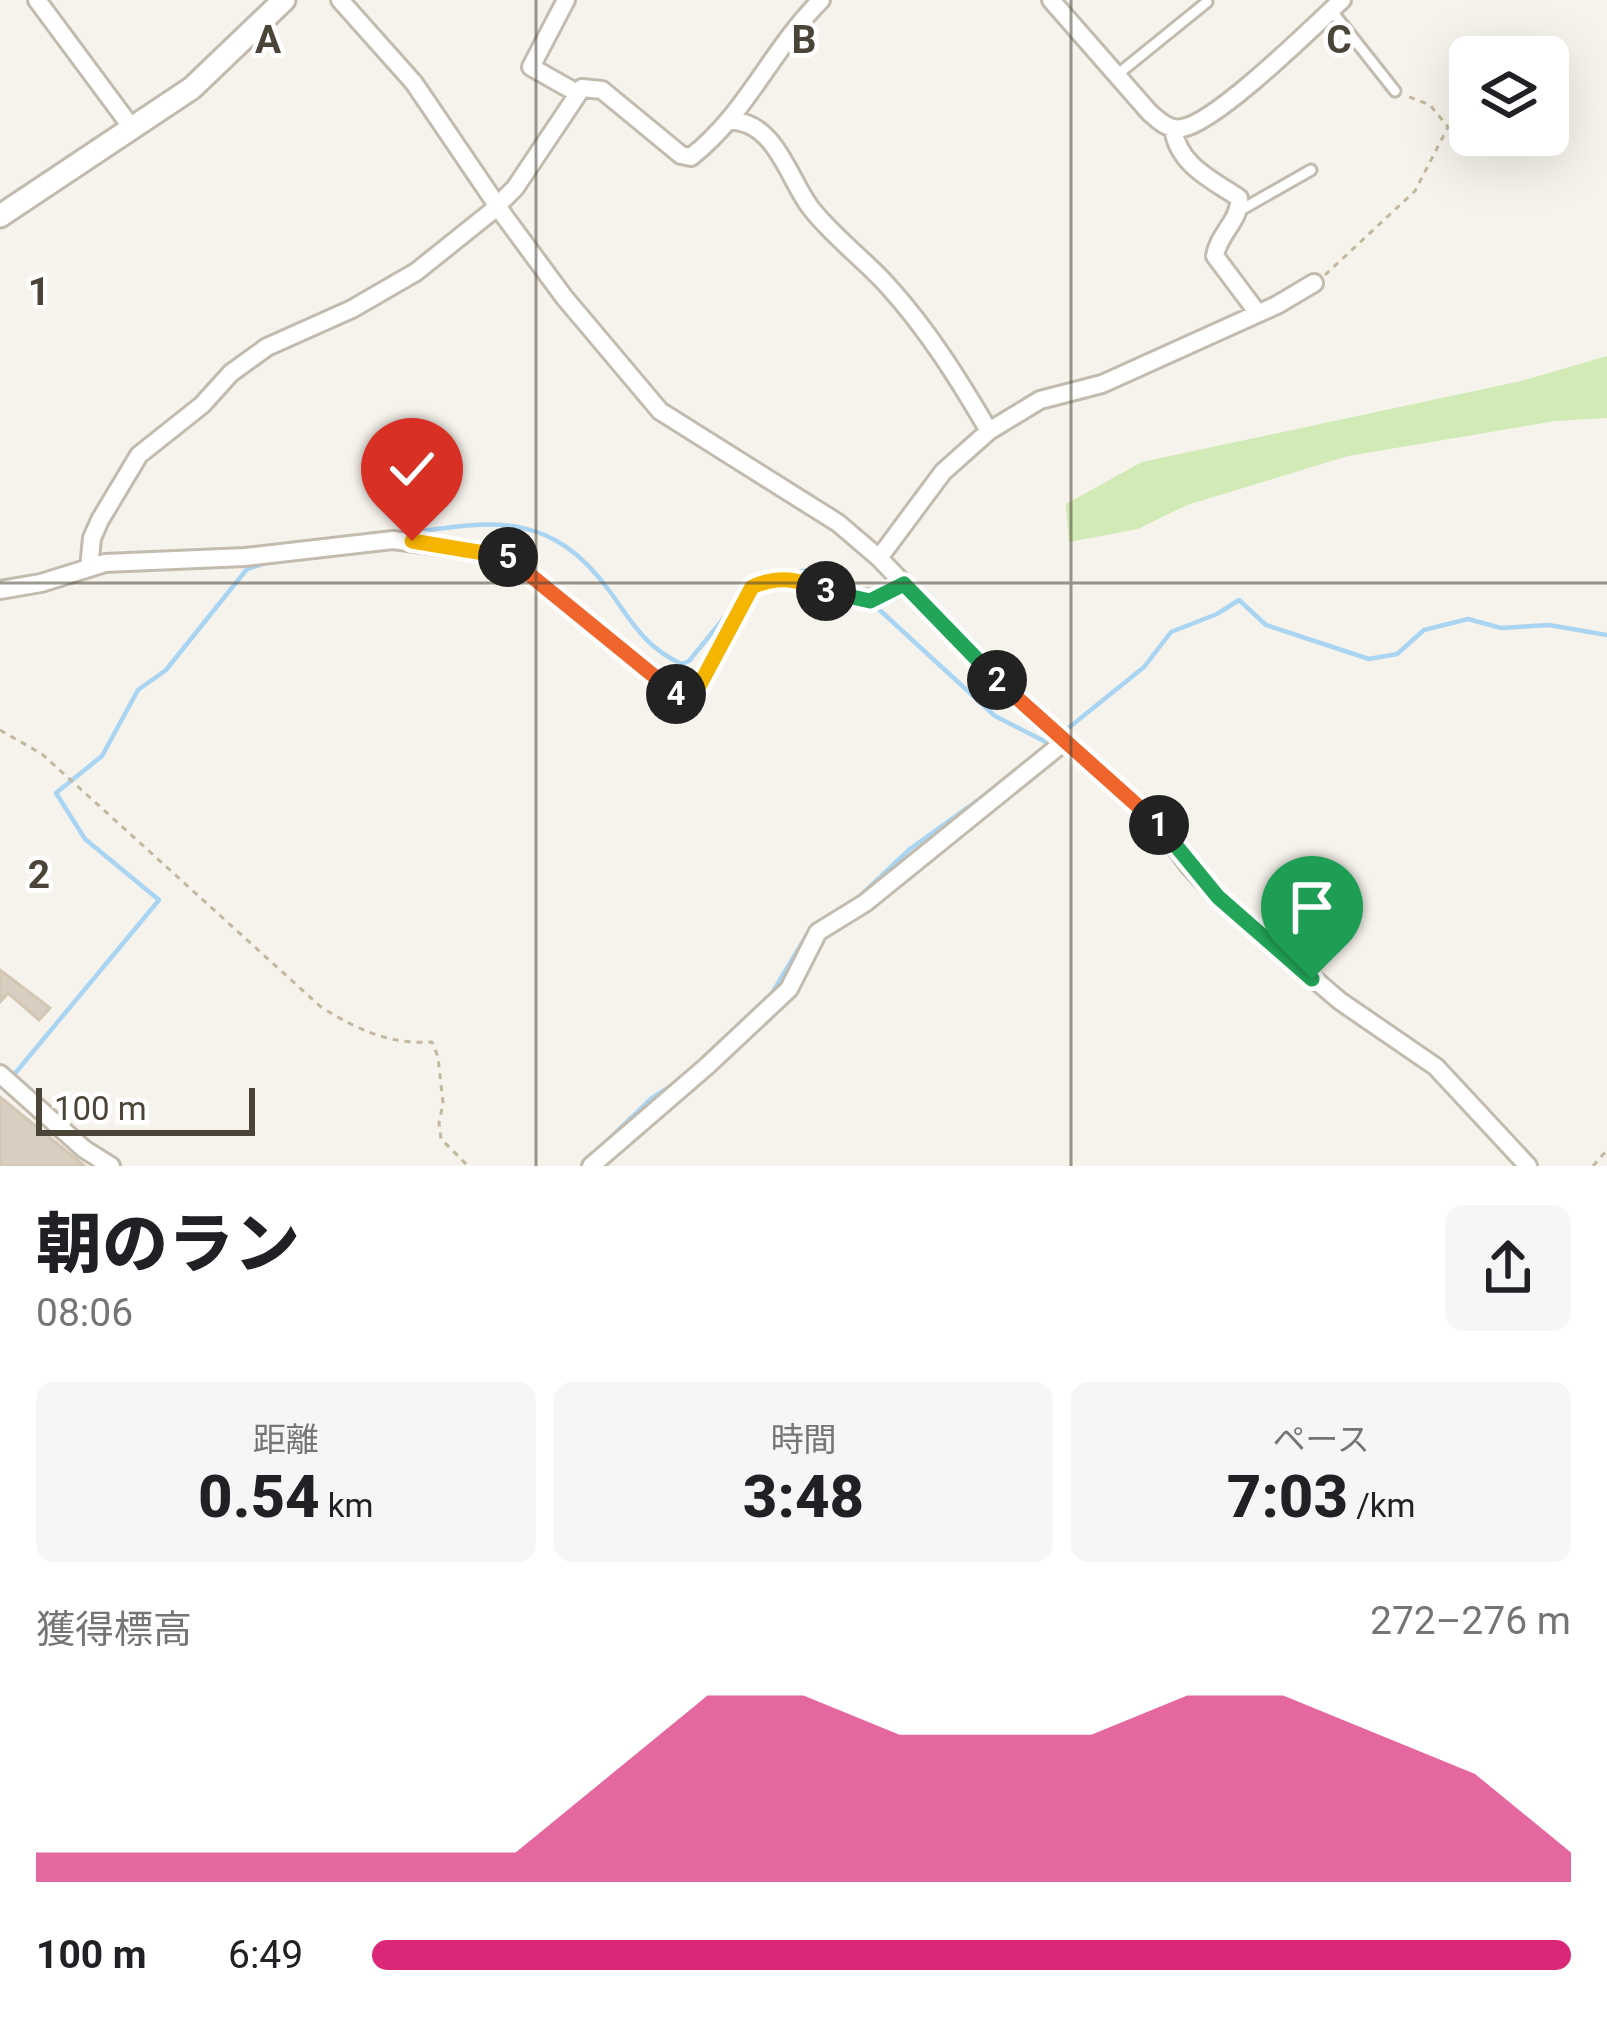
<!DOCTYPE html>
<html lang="ja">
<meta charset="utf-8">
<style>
:root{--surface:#fff;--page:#f6f6f6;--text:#202124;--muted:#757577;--accent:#db2777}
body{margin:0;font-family:Roboto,"Noto Sans JP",sans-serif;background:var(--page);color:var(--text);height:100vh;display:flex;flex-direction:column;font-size:45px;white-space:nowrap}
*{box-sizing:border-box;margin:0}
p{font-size:39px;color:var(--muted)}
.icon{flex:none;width:66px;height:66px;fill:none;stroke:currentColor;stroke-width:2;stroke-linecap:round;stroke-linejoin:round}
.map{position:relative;height:1166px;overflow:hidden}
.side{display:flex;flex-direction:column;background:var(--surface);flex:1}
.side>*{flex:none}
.controls{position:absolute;left:1449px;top:36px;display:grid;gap:24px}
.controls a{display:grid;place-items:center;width:120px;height:120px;border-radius:18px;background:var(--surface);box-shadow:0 12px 48px #0002;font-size:60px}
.scale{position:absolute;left:36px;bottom:30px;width:219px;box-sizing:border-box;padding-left:12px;border:6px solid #4b4439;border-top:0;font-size:33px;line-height:42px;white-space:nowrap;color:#4b4439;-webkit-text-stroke:9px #fff;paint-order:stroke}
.pin{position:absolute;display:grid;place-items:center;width:102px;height:102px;color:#fff;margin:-123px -51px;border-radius:50% 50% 50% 0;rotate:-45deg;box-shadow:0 0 12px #0007}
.pin .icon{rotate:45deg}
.km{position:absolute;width:60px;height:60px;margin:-30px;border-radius:50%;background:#222;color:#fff;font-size:33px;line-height:60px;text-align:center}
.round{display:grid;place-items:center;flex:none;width:126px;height:126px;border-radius:18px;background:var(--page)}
.summary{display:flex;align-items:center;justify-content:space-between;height:204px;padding:0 36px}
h1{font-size:66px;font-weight:800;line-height:90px}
.figures{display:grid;grid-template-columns:repeat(3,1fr);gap:18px;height:204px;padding:12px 36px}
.figures div{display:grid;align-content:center;border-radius:18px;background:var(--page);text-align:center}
.figures b{font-size:60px;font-weight:800}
.figures small{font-size:33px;font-weight:400}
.figures p{font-size:33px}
.chart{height:336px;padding:24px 36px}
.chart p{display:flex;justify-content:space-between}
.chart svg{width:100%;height:216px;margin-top:12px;fill:var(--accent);opacity:.7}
ul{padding:0 36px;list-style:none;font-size:39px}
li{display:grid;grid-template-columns:192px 144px 1fr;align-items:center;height:90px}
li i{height:30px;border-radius:15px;background:var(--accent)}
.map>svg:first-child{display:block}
</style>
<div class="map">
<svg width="1607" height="1166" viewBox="0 0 1607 1166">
<rect width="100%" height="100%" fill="#f6f3ec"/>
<!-- green -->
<path fill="#d2eab5" d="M1607,356V418L1555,421L1348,456L1187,505L1138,529L1069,542L1066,504L1142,462L1521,381Z"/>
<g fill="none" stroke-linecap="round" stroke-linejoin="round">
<!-- stream -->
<path stroke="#a9d4f2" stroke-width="4.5" d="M403,534C494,520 551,510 611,593C632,623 647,649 682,664L689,661L733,607
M789,574C821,565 835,570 859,592
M872,603L995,716L1050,744
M1061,734L1144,667L1171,632L1217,614L1239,600L1266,625L1369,659L1397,654L1424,630L1468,619L1501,628L1549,625L1607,635
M856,900L910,849L992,790
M771,995L808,933
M705,1056L763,1003
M12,1077L159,900L85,839L56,793L102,756L138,690L166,670L247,569L269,562
M606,1142L652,1098L674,1084"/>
</g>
<!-- building -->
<path fill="#d8cfc1" stroke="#d3c7b4" stroke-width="3" d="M0,970L50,1008L39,1020L8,993L0,1002Z
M0,1097L76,1159L85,1166H0Z"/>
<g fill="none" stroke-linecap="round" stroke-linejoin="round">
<defs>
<path id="service" d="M1331,10L1395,91
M1118,74L1207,2
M1239,211L1311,170"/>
<path id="minor" d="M37,0L132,128
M340,0L414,83L505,217L564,297L660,411L838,523L879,558L1000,684L1160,826L1189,866L1218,897L1340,1001L1436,1067L1528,1166
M566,0L531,67L577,93
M1051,0L1149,112C1158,120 1169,131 1182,128C1216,123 1313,27 1342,0
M732,121C775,122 789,179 810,207C832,236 864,259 888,286C928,330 959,380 989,431
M1173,128C1178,165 1211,179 1239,198C1241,220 1218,234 1215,256L1257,312
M879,558L943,472L989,431L1040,400L1102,384L1277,305L1314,283
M89,568L92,538L100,520L139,455L202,405L231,373L267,347L352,309L416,272L491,212L515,188L582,88L602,90L681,155L691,157C747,113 771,50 821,0
M0,590L41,583L105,563L245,557L393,540L505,555L680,696L696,690L752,587C815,557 837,628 905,584
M0,1074L84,1149L111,1166
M591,1166L707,1066L789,989L818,932L865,903L1064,742"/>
<path id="tertiary" d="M0,216L192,88L284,0"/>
</defs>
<!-- service casing -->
<use href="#service" stroke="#c2bbae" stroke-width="15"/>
<!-- minor casing -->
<use href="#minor" stroke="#c2bbae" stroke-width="22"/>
<!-- tertiary casing -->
<use href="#tertiary" stroke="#c2bbae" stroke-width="27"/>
<!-- path -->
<path stroke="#c4b79f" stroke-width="3" stroke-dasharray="6 6" stroke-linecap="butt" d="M1325,275L1415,191L1448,127L1430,105L1407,96
M0,730L42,754L321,1007C356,1029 390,1045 432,1042L438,1057L443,1103L439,1123L441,1139L468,1166
M1593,1166L1607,1150"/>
<!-- service -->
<use href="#service" stroke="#fff" stroke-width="9"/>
<!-- minor -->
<use href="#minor" stroke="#fff" stroke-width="16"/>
<!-- tertiary -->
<use href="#tertiary" stroke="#fff" stroke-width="21"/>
</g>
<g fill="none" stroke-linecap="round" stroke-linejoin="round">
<defs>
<path id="split-1" d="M1159,825L1218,897L1312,979"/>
<path id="split-2" d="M997,680L1159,825"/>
<path id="split-3" d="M826,591L870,601L904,584L997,680"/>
<path id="split-4" d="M676,694L697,690L752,587C780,574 798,580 826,591"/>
<path id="split-5" d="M508,557L676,694"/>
<path id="split-6" d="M412,541L508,557"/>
</defs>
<!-- split-1 casing -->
<use href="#split-1" stroke="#fff" stroke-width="24"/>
<!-- split-2 casing -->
<use href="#split-2" stroke="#fff" stroke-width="24"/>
<!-- split-3 casing -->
<use href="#split-3" stroke="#fff" stroke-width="24"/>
<!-- split-4 casing -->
<use href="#split-4" stroke="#fff" stroke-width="24"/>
<!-- split-5 casing -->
<use href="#split-5" stroke="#fff" stroke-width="24"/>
<!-- split-6 casing -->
<use href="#split-6" stroke="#fff" stroke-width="24"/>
<!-- split-1 -->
<use href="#split-1" stroke="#22a559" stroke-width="15"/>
<!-- split-2 -->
<use href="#split-2" stroke="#f0652b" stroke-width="15"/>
<!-- split-3 -->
<use href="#split-3" stroke="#22a559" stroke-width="15"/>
<!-- split-4 -->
<use href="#split-4" stroke="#f5b400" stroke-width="15"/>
<!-- split-5 -->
<use href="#split-5" stroke="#f0652b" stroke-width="15"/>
<!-- split-6 -->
<use href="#split-6" stroke="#f5b400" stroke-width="15"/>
</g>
<!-- grid -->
<path fill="none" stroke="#4b4439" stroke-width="3" stroke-opacity="0.55" d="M536,0V1166M1071,0V1166M0,583H1607"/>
<g font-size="39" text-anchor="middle" font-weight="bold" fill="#4b4439" stroke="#fff" stroke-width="9" stroke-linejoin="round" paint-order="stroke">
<text x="268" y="53">A</text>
<text x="804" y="53">B</text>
<text x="1339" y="53">C</text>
<text x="39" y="305">1</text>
<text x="39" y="888">2</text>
</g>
</svg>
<div class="controls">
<a><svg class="icon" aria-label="layers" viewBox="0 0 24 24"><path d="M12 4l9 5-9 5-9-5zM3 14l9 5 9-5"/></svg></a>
</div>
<div class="scale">100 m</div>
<div class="pin" style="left:1312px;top:979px;background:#1e9e55"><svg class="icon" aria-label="arrive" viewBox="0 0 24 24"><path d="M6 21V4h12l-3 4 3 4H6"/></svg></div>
<div class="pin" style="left:412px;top:541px;background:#d93025"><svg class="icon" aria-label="check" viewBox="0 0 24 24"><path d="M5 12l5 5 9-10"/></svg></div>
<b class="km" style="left:1159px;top:825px">1</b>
<b class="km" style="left:997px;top:680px">2</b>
<b class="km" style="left:826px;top:591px">3</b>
<b class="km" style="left:676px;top:694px">4</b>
<b class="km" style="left:508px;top:557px">5</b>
</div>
<section class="side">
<div class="summary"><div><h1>朝のラン</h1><p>08:06</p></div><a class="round"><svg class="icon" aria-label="share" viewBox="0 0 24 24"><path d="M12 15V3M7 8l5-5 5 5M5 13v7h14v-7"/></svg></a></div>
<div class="figures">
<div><p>距離</p><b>0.54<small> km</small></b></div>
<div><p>時間</p><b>3:48</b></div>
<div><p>ペース</p><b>7:03<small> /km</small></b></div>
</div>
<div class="chart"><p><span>獲得標高</span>272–276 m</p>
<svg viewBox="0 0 160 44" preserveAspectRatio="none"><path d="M0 44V38L10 38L20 38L30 38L40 38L50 38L60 22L70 6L80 6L90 14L100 14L110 14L120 6L130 6L140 14L150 22L160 38V44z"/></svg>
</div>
<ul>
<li><b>100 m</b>6:49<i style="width:100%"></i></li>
</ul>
</section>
